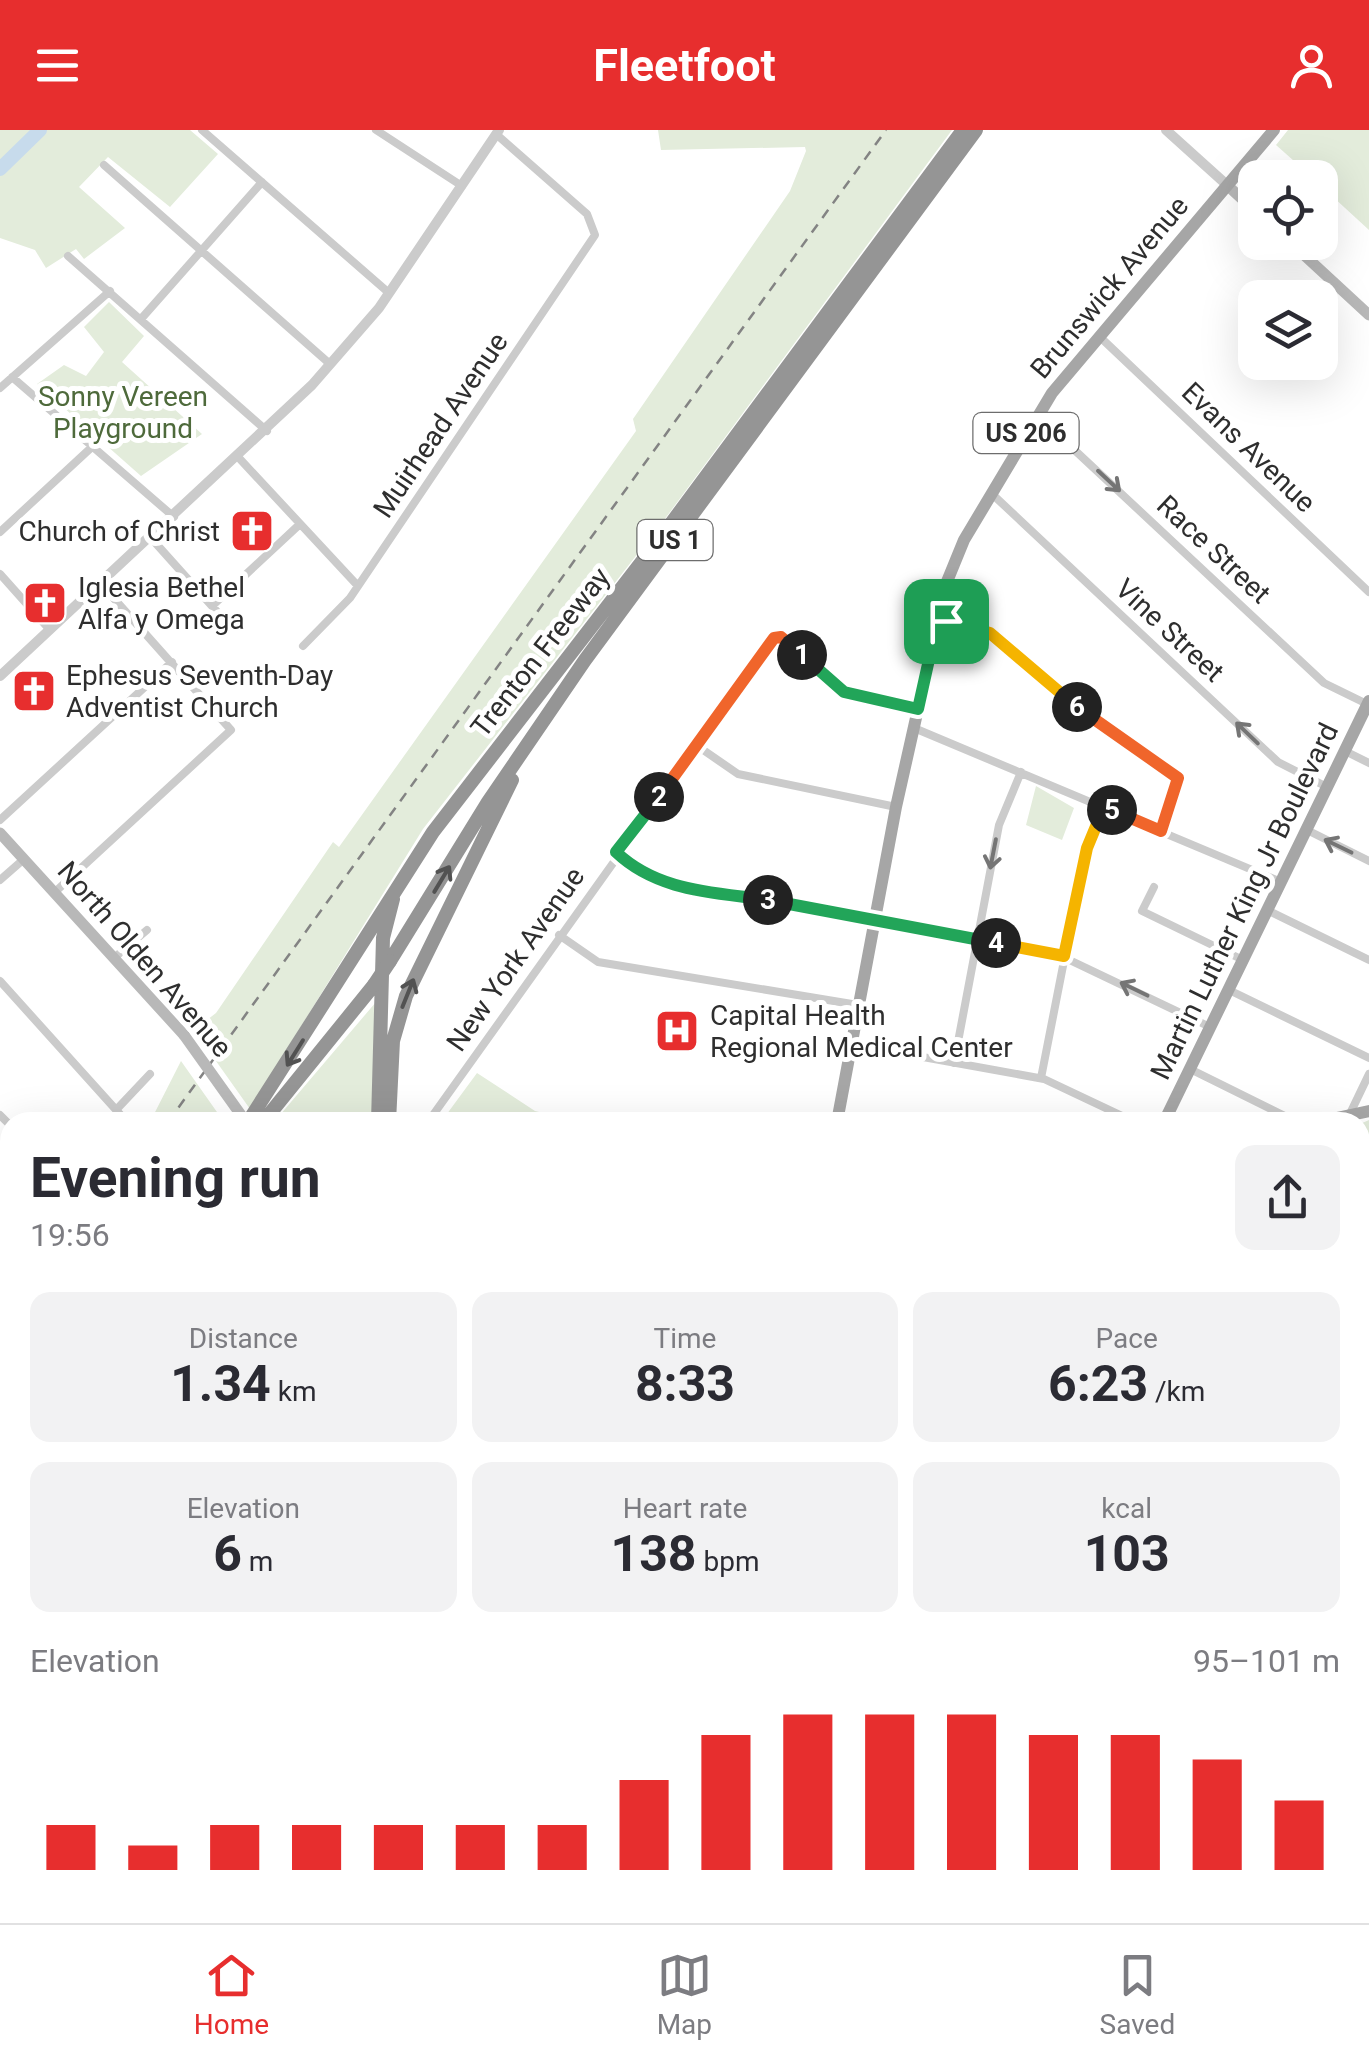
<!DOCTYPE html>
<meta charset="utf-8">
<style>
:root{--surface:#fff;--page:#f2f2f3;--text:#2b2b33;--muted:#7c7c81;--line:#e1e1e2;--accent:#e72e2e}
body{margin:0;font-family:Roboto,sans-serif;background:var(--page);color:var(--text);height:100vh;display:flex;flex-direction:column;font-size:38px;white-space:nowrap}
*{box-sizing:border-box;margin:0}
p{font-size:32px;color:var(--muted)}
.icon{flex:none;width:55px;height:55px;fill:none;stroke:currentColor;stroke-width:2;stroke-linecap:round;stroke-linejoin:round}
.map{position:relative;flex:1;overflow:hidden}
.panel{position:absolute;left:0px;top:982px;width:1370px;height:812px;display:flex;flex-direction:column;background:var(--surface);border-radius:30px 30px 0 0;box-shadow:0 10px 40px #0002}
.panel>*{flex:none}
.buttons{position:absolute;left:1238px;top:30px;display:grid;gap:20px}
.buttons a{display:grid;place-items:center;width:100px;height:100px;border-radius:20px;background:var(--surface);box-shadow:0 10px 40px #0002;font-size:50px}
.pin{position:absolute;display:grid;place-items:center;width:85px;height:85px;color:#fff;margin:-42px;border-radius:20px;box-shadow:0 5px 15px #0006}
.km{position:absolute;width:50px;height:50px;margin:-25px;border-radius:50%;background:#222;color:#fff;font-size:28px;line-height:50px;text-align:center}
.round{display:grid;place-items:center;flex:none;width:105px;height:105px;border-radius:20px;background:var(--page)}
.summary{display:flex;align-items:center;justify-content:space-between;height:170px;padding:0 30px}
h1{font-size:55px;font-weight:700;line-height:75px}
.metrics{display:grid;grid-template-columns:repeat(3,1fr);gap:15px;height:170px;padding:10px 30px}
.metrics div{display:grid;align-content:center;border-radius:20px;background:var(--page);text-align:center}
.metrics b{font-size:50px;font-weight:700}
.metrics small{font-size:28px;font-weight:400}
.metrics p{font-size:28px}
.chart{height:280px;padding:20px 30px}
.chart p{display:flex;justify-content:space-between}
.chart svg{width:100%;height:180px;margin-top:10px;stroke:var(--accent);stroke-width:6}
header{display:flex;justify-content:space-between;align-items:center;height:130px;padding:0 30px;background:var(--accent);color:#fff;font-size:45px;font-weight:700}
.menu{display:flex;justify-content:space-around;align-items:center;height:140px;border-top:2px solid var(--line);background:var(--surface);font-size:28px;color:var(--muted)}
.menu a{display:grid;justify-items:center;gap:5px}
.menu .active{color:var(--accent)}
.map>svg:first-child{display:block}
</style>
<header><svg class="icon" aria-label="menu" viewBox="0 0 24 24"><path d="M4 6h16M4 12h16M4 18h16"/></svg>Fleetfoot<svg class="icon" aria-label="person" viewBox="0 0 24 24"><circle cx="12" cy="8" r="4"/><path d="M4 21q1-7 8-7t8 7"/></svg></header>
<div class="map">
<svg width="1369" height="1793" viewBox="0 0 1369 1793">
<rect width="100%" height="100%" fill="#fff"/>
<!-- green -->
<path fill="#e3ecdb" d="M0,0H190L218,24L170,77L108,27L79,57L125,98L84,129L76,119L46,138L35,120L0,108Z
M658,0H952L667,386L423,699L250,979L194,900L216,883L333,712L339,717L636,301L633,289L790,61L806,21L805,17L661,20Z
M1288,0H1369V100L1320,55V48L1312,47L1276,15Z
M109,172L144,206L122,232L202,304L141,346L37,254L64,235L86,246L104,222L84,197Z
M1036,656L1074,678L1062,710L1026,695Z
M376,872L372,992H325L321,987L312,992H274Z
M181,931L224,992H150Z
M477,943L535,981L581,992H441Z
M1369,990V1213L1360,1208V994Z"/>
<g fill="none" stroke-linecap="round" stroke-linejoin="round">
<!-- river -->
<path stroke="#c7dbec" stroke-width="14" d="M0,39L40,0"/>
<!-- minor -->
<path stroke="#cbcbcb" stroke-width="8" d="M202,0L389,163
M376,0L462,56
M104,35L330,234
M68,126L267,301
M141,189L262,52
M1100,207L1369,462
M12,247L174,387
M0,258L110,161
M1037,285L1324,553L1367,574
M239,328L358,456
M991,363L1278,632L1327,657
M0,402L93,316
M151,408L229,495
M0,444L50,500
M212,476L300,394
M938,489L990,503L1040,550L1177,647L1178,659L1161,701
M303,516L350,468L595,105L587,84L496,4
M914,598L1281,752
M696,615L738,644L896,677
M1345,621L1369,633
M0,690L172,532
M1307,700L1369,731
M617,722L661,753L1059,825L1210,897
M0,750L24,729
M1154,757L1142,781L1243,830
M55,762L231,600L101,454
M1267,780L1369,830
M559,805L598,832L858,875
M114,828L147,800
M0,851L127,992
M1229,860L1369,928
M851,914L1044,949L1135,992
M954,933L999,695L1021,642
M1190,939L1297,992
M1041,948L1083,734L1104,677
M116,980L150,944
M0,985L10,995
M428,992L774,508L786,511L844,562L918,579
M1346,992L1369,944
M0,1118L10,1108
M1360,1380L1369,1390
M0,1747L10,1733
M0,1785L11,1793
M442,1785L451,1793
M587,1785L596,1793
M718,1785L727,1793
M86,1793L92,1785
M205,1793L211,1785"/>
<!-- tertiary -->
<path stroke="#cbcbcb" stroke-width="10" d="M1166,0L1227,55
M0,546L312,255L379,178L499,0
M0,1574L10,1560
M0,1588L10,1594
M278,1785L289,1793
M847,1785L854,1793"/>
<!-- secondary -->
<path stroke="#b8b8b8" stroke-width="11" d="M1227,55L1255,81
M1290,112L1369,185
M0,703L184,905
M1360,1725L1369,1729
M1360,1740L1369,1743"/>
<!-- primary -->
<path stroke="#a6a6a6" stroke-width="12" d="M837,992L896,677L946,454L964,410L1052,263L1274,0
M1164,992L1369,571
M1318,992L1369,981
M389,1793L394,1785
M774,1793L783,1785"/>
<!-- motorway -->
<path stroke="#959595" stroke-width="14" d="M390,831L488,672L585,530L976,0
M248,992L433,702L664,403L963,0
M263,992L374,855
M378,992L383,808L393,769
M389,992L393,911L406,866L512,650
M0,1302L10,1289
M0,1329L10,1316"/>
<!-- rail -->
<path stroke="#838383" stroke-width="2.5" stroke-dasharray="10 8" stroke-linecap="butt" d="M168,992L886,0
M0,1225L10,1211"/>
<!-- secondary-bridge -->
<path stroke="#b8b8b8" stroke-width="11" d="M184,905L246,992"/>
<!-- motorway-bridge -->
<path stroke="#959595" stroke-width="14" d="M374,855L390,831"/>
</g>
<!-- one-way arrows -->
<defs><path id="oneway-shaft" d="M-6 0H5M1.5-3L5.5 0L1.5 3" fill="none" stroke-width="1.6" stroke-linecap="round" stroke-linejoin="round" transform="scale(2.5)"/></defs>
<g stroke="#757575">
<use href="#oneway-shaft" transform="translate(1109 351) rotate(43)"/>
<use href="#oneway-shaft" transform="translate(1247 603) rotate(-136)"/>
<use href="#oneway-shaft" transform="translate(1338 716) rotate(-154)"/>
<use href="#oneway-shaft" transform="translate(993 724) rotate(101)"/>
<use href="#oneway-shaft" transform="translate(1134 859) rotate(-154)"/>
</g>
<g stroke="#525252">
<use href="#oneway-shaft" transform="translate(442 749) rotate(-59)"/>
<use href="#oneway-shaft" transform="translate(408 863) rotate(-68)"/>
<use href="#oneway-shaft" transform="translate(295 923) rotate(122)"/>
</g>
<g fill="none" stroke-linecap="round" stroke-linejoin="round">
<defs>
<path id="split-1" d="M802,525L844,562L918,579L938,489L946,491"/>
<path id="split-2" d="M659,667L774,508L781,507L802,525"/>
<path id="split-3" d="M659,667L616,722C658,762 714,762 768,770"/>
<path id="split-4" d="M768,770L996,813"/>
<path id="split-5" d="M996,813L1064,826L1087,718L1104,677L1112,680"/>
<path id="split-6" d="M1077,577L1178,648L1161,701L1112,680"/>
<path id="split-7" d="M946,491L990,503L1077,577"/>
</defs>
<!-- split-1 casing -->
<use href="#split-1" stroke="#fff" stroke-width="20"/>
<!-- split-2 casing -->
<use href="#split-2" stroke="#fff" stroke-width="20"/>
<!-- split-3 casing -->
<use href="#split-3" stroke="#fff" stroke-width="20"/>
<!-- split-4 casing -->
<use href="#split-4" stroke="#fff" stroke-width="20"/>
<!-- split-5 casing -->
<use href="#split-5" stroke="#fff" stroke-width="20"/>
<!-- split-6 casing -->
<use href="#split-6" stroke="#fff" stroke-width="20"/>
<!-- split-7 casing -->
<use href="#split-7" stroke="#fff" stroke-width="20"/>
<!-- split-1 -->
<use href="#split-1" stroke="#22a559" stroke-width="12"/>
<!-- split-2 -->
<use href="#split-2" stroke="#f0652b" stroke-width="12"/>
<!-- split-3 -->
<use href="#split-3" stroke="#22a559" stroke-width="12"/>
<!-- split-4 -->
<use href="#split-4" stroke="#22a559" stroke-width="12"/>
<!-- split-5 -->
<use href="#split-5" stroke="#f5b400" stroke-width="12"/>
<!-- split-6 -->
<use href="#split-6" stroke="#f0652b" stroke-width="12"/>
<!-- split-7 -->
<use href="#split-7" stroke="#f5b400" stroke-width="12"/>
</g>
<!-- icons -->
<defs>
<symbol id="church-square" viewBox="-11 -11 22 22"><rect x="-9" y="-9" width="18" height="18" rx="4" fill="#e72e2e" stroke="#fff"/><path d="M-1.2-6h2.4v3.5h3.3v2.4h-3.3V6h-2.4V-.1h-3.3v-2.4h3.3Z" fill="#fff"/></symbol>
<symbol id="hospital-square" viewBox="-11 -11 22 22"><rect x="-9" y="-9" width="18" height="18" rx="4" fill="#e72e2e" stroke="#fff"/><path d="M-5-5h3v3.5h4V-5h3V5h-3V1.5h-4V5h-3Z" fill="#fff"/></symbol>
</defs>
<g fill-rule="evenodd">
<use href="#church-square" x="227" y="376" width="50" height="50"/>
<use href="#church-square" x="20" y="448" width="50" height="50"/>
<use href="#church-square" x="9" y="536" width="50" height="50"/>
<use href="#hospital-square" x="652" y="876" width="50" height="50"/>
</g>
<g text-anchor="middle" stroke-width="10" stroke-linejoin="round" paint-order="stroke">
<!-- shield labels -->
<g fill="#fff" stroke="#6d6d6d" stroke-width="2.5">
<rect x="973.5" y="283" width="105" height="40" rx="8"/>
<rect x="637.5" y="390" width="75" height="40" rx="8"/>
</g>
<g font-size="25" font-weight="bold" fill="#2e2e2e">
<text x="1026" y="312">US 206</text>
<text x="675" y="419">US 1</text>
</g>
<!-- street labels -->
<g font-size="28" fill="#2e2e2e" stroke="#fff">
<text transform="translate(1109 157) rotate(-50)" y="10">Brunswick Avenue</text>
<text transform="translate(440 295) rotate(-56)" y="10">Muirhead Avenue</text>
<text transform="translate(1249 317) rotate(44)" y="10">Evans Avenue</text>
<text transform="translate(1214 419) rotate(43)" y="10">Race Street</text>
<text transform="translate(1170 500) rotate(43)" y="10">Vine Street</text>
<text transform="translate(540 522) rotate(-52)" y="10">Trenton Freeway</text>
<text transform="translate(1244 771) rotate(-64)" y="10">Martin Luther King Jr Boulevard</text>
<text transform="translate(145 829) rotate(49)" y="10">North Olden Avenue</text>
<text transform="translate(515 829) rotate(-55)" y="10">New York Avenue</text>
</g>
<!-- park labels -->
<g font-size="28" fill="#4e6a3b" stroke="#fff">
<text x="123" y="276">Sonny Vereen<tspan x="123" dy="32">Playground</tspan></text>
</g>
<!-- poi labels -->
<g font-size="28" fill="#2e2e2e" stroke="#fff" text-anchor="start">
<text x="220" y="411" text-anchor="end">Church of Christ</text>
<text x="78" y="467">Iglesia Bethel<tspan x="78" dy="32">Alfa y Omega</tspan></text>
<text x="66" y="555">Ephesus Seventh-Day<tspan x="66" dy="32">Adventist Church</tspan></text>
<text x="710" y="895">Capital Health<tspan x="710" dy="32">Regional Medical Center</tspan></text>
</g>
</g>
</svg>
<div class="buttons">
<a><svg class="icon" aria-label="locate" viewBox="0 0 24 24"><circle cx="12" cy="12" r="6"/><path d="M12 2v4M12 18v4M2 12h4M18 12h4"/></svg></a>
<a><svg class="icon" aria-label="layers" viewBox="0 0 24 24"><path d="M12 4l9 5-9 5-9-5zM3 14l9 5 9-5"/></svg></a>
</div>
<div class="pin" style="left:946px;top:491px;background:#1e9e55"><svg class="icon" aria-label="arrive" viewBox="0 0 24 24"><path d="M6 21V4h12l-3 4 3 4H6"/></svg></div>
<b class="km" style="left:802px;top:525px">1</b>
<b class="km" style="left:659px;top:667px">2</b>
<b class="km" style="left:768px;top:770px">3</b>
<b class="km" style="left:996px;top:813px">4</b>
<b class="km" style="left:1112px;top:680px">5</b>
<b class="km" style="left:1077px;top:577px">6</b>
<section class="panel">
<div class="summary"><div><h1>Evening run</h1><p>19:56</p></div><a class="round"><svg class="icon" aria-label="share" viewBox="0 0 24 24"><path d="M12 15V3M7 8l5-5 5 5M5 13v7h14v-7"/></svg></a></div>
<div class="metrics">
<div><p>Distance</p><b>1.34<small> km</small></b></div>
<div><p>Time</p><b>8:33</b></div>
<div><p>Pace</p><b>6:23<small> /km</small></b></div>
</div>
<div class="metrics">
<div><p>Elevation</p><b>6<small> m</small></b></div>
<div><p>Heart rate</p><b>138<small> bpm</small></b></div>
<div><p>kcal</p><b>103</b></div>
</div>
<div class="chart"><p><span>Elevation</span>95–101 m</p>
<svg viewBox="0 0 160 44" preserveAspectRatio="none"><path d="M5 44V33M15 44V38M25 44V33M35 44V33M45 44V33M55 44V33M65 44V33M75 44V22M85 44V11M95 44V6M105 44V6M115 44V6M125 44V11M135 44V11M145 44V17M155 44V27"/></svg>
</div>
</section>
</div>
<nav class="menu">
<a class="active"><svg class="icon" aria-label="home" viewBox="0 0 24 24"><path d="M3 11l9-7 9 7M6 9v11h12V9"/></svg>Home</a>
<a><svg class="icon" aria-label="map" viewBox="0 0 24 24"><path d="M3 6l6-2 6 2 6-2v14l-6 2-6-2-6 2zM9 4v14M15 6v14"/></svg>Map</a>
<a><svg class="icon" aria-label="saved" viewBox="0 0 24 24"><path d="M7 4h10v16l-5-4-5 4z"/></svg>Saved</a>
</nav>
